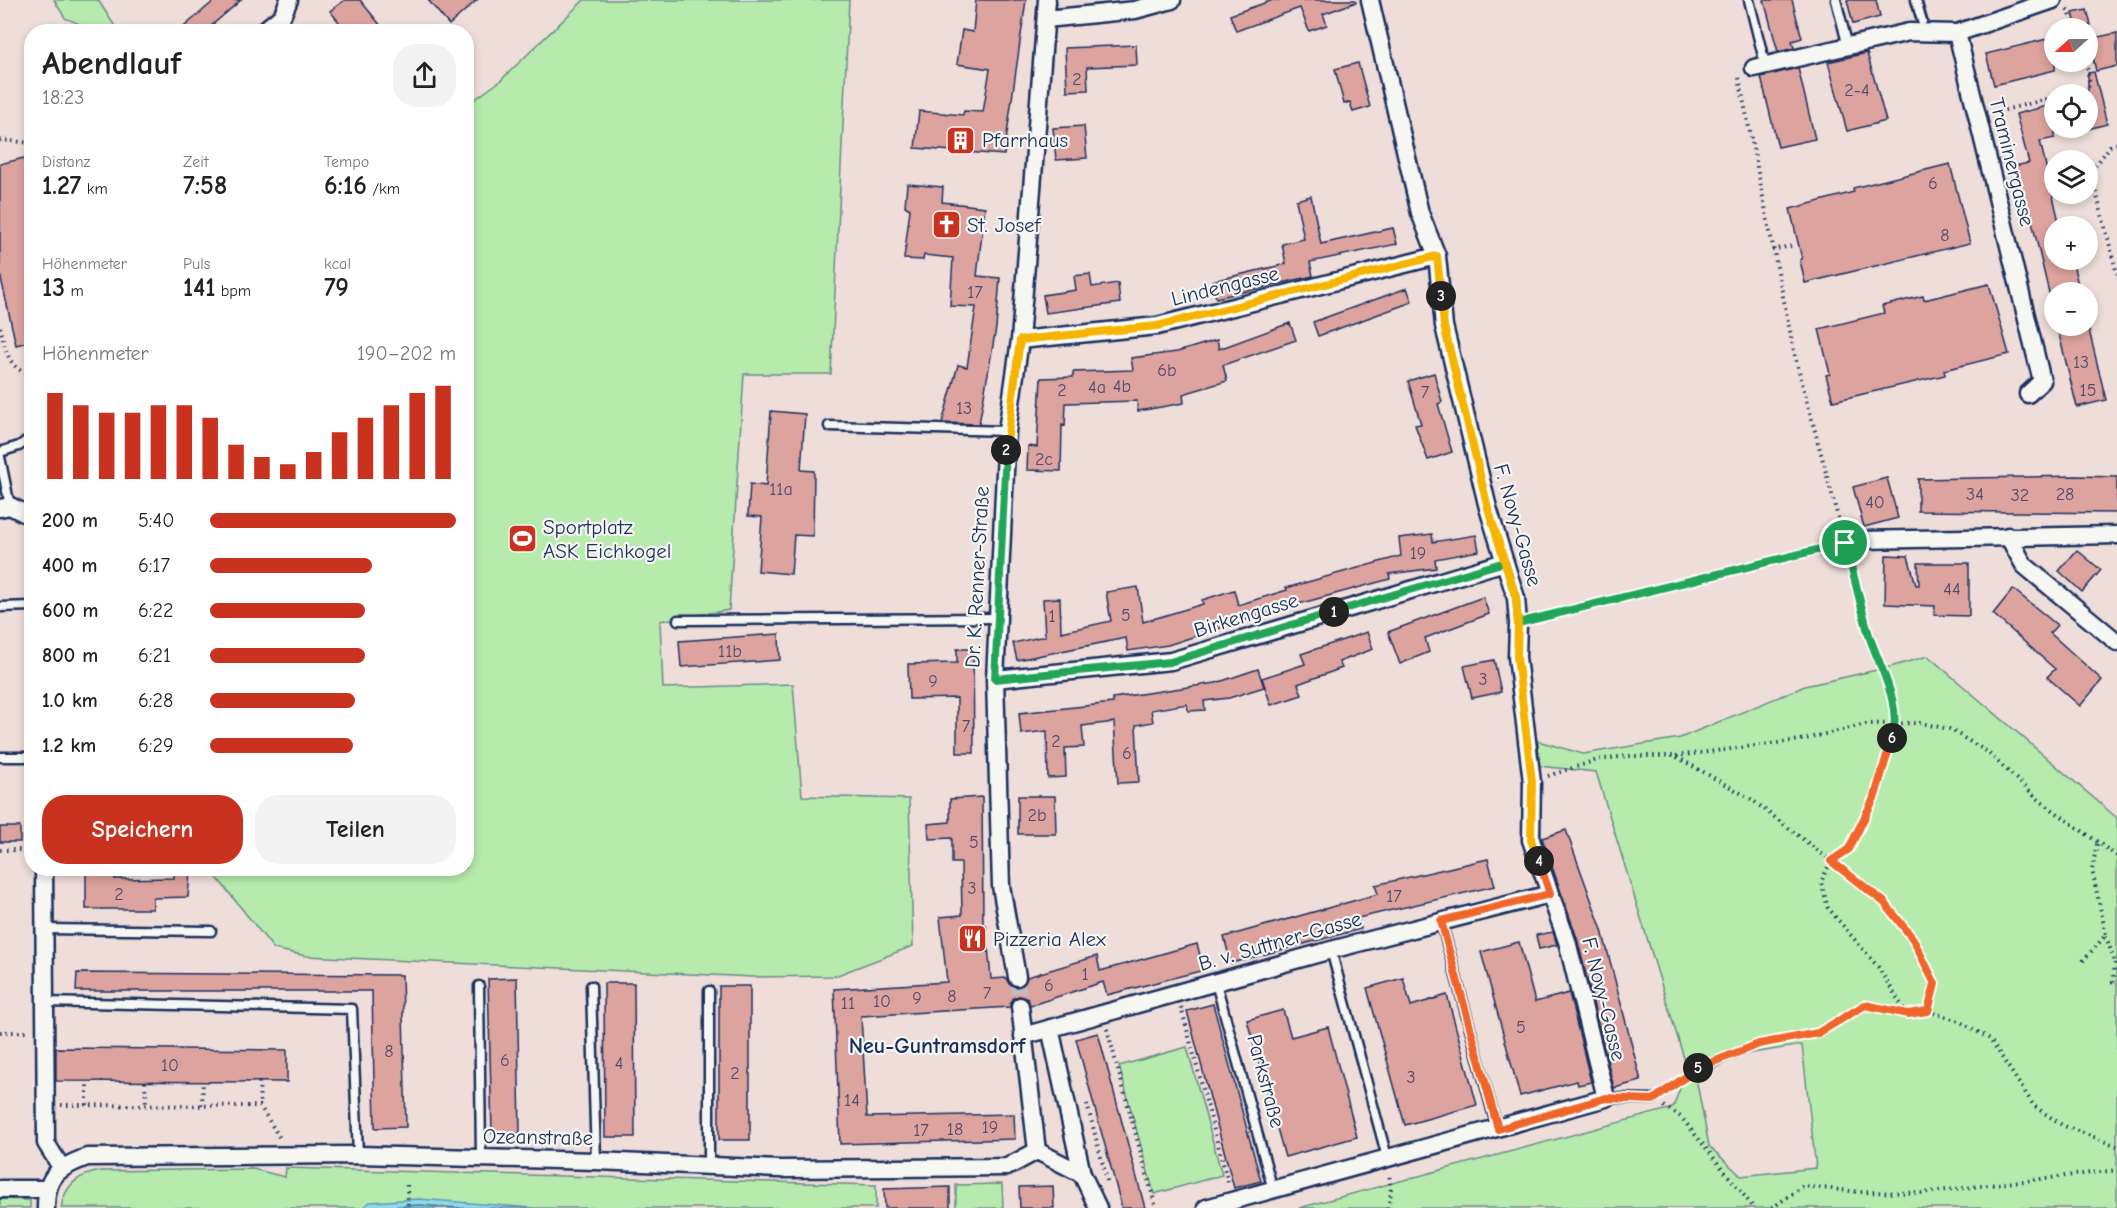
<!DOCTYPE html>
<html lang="de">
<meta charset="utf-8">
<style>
:root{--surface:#fff;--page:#f2f2f2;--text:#222;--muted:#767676;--accent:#c8321e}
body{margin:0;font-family:"Comic Neue",sans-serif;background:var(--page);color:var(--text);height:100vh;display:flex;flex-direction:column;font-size:22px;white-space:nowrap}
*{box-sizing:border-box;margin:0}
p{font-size:20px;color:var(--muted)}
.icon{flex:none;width:33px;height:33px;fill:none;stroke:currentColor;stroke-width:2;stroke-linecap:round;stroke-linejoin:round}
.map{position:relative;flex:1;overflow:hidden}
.panel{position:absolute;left:24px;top:24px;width:450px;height:852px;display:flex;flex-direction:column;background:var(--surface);border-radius:24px;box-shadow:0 3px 9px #0003}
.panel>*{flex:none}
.needle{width:39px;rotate:249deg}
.controls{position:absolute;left:2044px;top:18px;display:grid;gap:12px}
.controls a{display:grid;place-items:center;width:54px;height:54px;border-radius:50%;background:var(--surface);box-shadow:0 3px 9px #0003;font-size:30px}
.pin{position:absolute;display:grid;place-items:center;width:51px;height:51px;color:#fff;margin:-26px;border:3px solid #fff;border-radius:50%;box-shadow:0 2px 6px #0007}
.km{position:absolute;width:30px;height:30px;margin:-15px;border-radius:50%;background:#222;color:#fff;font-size:16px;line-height:30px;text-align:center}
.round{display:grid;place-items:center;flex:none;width:63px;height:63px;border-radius:24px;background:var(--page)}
.head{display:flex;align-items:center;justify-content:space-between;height:102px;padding:0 18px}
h1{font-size:33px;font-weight:800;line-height:45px}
.metrics{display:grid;grid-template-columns:repeat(3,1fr);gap:9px;height:102px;padding:6px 18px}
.metrics div{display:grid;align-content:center}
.metrics b{font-size:26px;font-weight:800}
.metrics small{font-size:16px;font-weight:400}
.metrics p{font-size:16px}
.chart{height:168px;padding:12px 18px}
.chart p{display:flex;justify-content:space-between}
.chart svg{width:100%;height:108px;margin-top:6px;stroke:var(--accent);stroke-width:6}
.cta{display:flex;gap:12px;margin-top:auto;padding:12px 18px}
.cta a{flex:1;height:69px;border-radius:24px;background:var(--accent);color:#fff;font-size:24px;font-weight:800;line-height:69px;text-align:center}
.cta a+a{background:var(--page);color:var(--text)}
ul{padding:0 18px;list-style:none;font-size:20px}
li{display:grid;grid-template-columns:96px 72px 1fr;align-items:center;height:45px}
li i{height:15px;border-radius:8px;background:var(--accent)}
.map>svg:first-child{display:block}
</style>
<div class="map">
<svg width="2117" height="1208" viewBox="0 0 2117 1208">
<rect width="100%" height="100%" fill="#eeddd9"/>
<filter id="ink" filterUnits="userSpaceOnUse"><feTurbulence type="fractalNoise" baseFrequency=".0167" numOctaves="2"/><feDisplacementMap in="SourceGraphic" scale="12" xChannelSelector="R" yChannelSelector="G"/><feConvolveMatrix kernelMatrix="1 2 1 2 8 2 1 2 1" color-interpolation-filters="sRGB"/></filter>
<g filter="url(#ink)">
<!-- green -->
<path fill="#b6ebad" stroke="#688d86" stroke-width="1.5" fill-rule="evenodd" d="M54,0H98L118,31H96L65,18Z
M584,0H849L831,374H744L729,610L660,621L663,688L793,684L802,796L909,799L913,946L835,976L754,977L306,956L274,949L210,869L466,868L467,105L499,82Z
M1928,656L2117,818V1208H1299L1673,1108L1687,1068L1596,772L1539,766L1538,741L1583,754L1680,738L1805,686L1890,667ZM1802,1045L1816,1168L1741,1176L1709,1146L1696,1078L1740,1055Z
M1187,1047L1222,1175L1154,1194L1119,1066Z
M286,1168L876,1185V1208H61C65,1184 79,1174 102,1171L253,1169L285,1177Z
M1002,1184L1003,1208H956V1185Z
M0,1199L30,1200V1208H0Z"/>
<!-- water -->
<path fill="#8ddbeb" stroke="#5f96b3" stroke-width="1.5" d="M419,1199L533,1208H362L370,1202Z"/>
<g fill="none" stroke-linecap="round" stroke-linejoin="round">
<!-- shore -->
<path stroke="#497496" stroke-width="1.5" d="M376,1208L419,1205L459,1208"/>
</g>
<!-- building -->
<path fill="#dda39e" stroke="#1b2f5e" stroke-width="1.5" d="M215,0H241L204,32H178Z
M345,0H360L386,32H347L330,11Z
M428,0H477L449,25Z
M976,0H1026L1004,155L915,148L919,111L963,115L964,111L983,112L990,69L957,64L962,30L973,32Z
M1273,0H1355L1356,2L1323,14L1327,25L1309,31L1300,8L1236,31L1230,15Z
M1764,0H1792L1802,38L1792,41L1794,48L1778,52Z
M1847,0H1876L1880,17L1853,24Z
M2087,10L2091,25L2077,28L2073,13Z
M2117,33V66L2096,71L2089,39Z
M2055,37V70L1994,85L1986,54Z
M1136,45L1137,65L1087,67L1088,90L1067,91L1065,48Z
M1867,53L1886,121L1847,131L1828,62Z
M1358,63L1370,107L1353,112L1350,102L1344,104L1335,69Z
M1798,68L1815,139L1778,147L1761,77Z
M2094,72L2107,124L2088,129V73Z
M2055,104V138L2040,141L2060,226H2055V260H2072L2080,292L2049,293L2030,213L2026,214L2014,166L2029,163L2016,114Z
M1084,126L1087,158L1056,160L1053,128Z
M24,158L32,192V341L16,345L0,274V164Z
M1950,164L1970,243L1805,283L1800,260L1802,259L1790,209L1854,192L1853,188Z
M907,184L943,187L942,202L985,207L977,276L1000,278L996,328L979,424L942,423L958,365L967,367L976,307L950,306L953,258L924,255L923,260L904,259L910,209L905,206Z
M1311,196L1321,244L1393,228L1397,244L1310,262L1313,276L1216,298L1212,281L1286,264L1282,244L1304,239L1296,200Z
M1090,274L1092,287L1118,283L1120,303L1046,313L1043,295L1076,290L1074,276Z
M1989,284L2009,354L1944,370L1945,375L1833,401L1826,375L1830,374L1819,329L1884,313L1882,306L1923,296L1924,300Z
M1407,288L1412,302L1318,336L1313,322Z
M1290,323L1296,340L1223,365L1227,381L1183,394L1184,403L1138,411L1137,401L1066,403L1065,426L1062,425L1061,471L1027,470L1028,446L1037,447L1041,378L1073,377V372L1133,370L1131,358L1177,352L1217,340L1219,349Z
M2057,326H2088L2106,400L2077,407Z
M1434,373L1442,402L1438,404L1452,452L1428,460L1415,425L1421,424L1408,381Z
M771,411L805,414L801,470L814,471L813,536L794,535L791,574L758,571L762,517L748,516L750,484L766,486Z
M2076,476L2117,477V513L1918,511V479Z
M1887,478L1898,518L1864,527L1853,487Z
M1432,534L1433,542L1476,535L1479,551L1435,559L1436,568L1389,574L1390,579L1280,609L1168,645L1128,651L1126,638L1017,660L1013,643L1045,636L1043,599L1060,598L1061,632L1111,621L1106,592L1138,587L1143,622L1203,604L1202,600L1234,590L1238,605L1287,590L1286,588L1401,556L1399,538Z
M2077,550L2101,570L2082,592L2059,571Z
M1886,555L1908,556L1916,585H1919L1918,563H1969V616L1934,615L1935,606L1885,604Z
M2013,589L2057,625L2050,633L2102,680L2080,706L2047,677L2055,669L1993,614Z
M1483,597L1489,614L1425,638L1429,652L1400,664L1388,632Z
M1367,632L1373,649L1339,662L1342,668L1298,684L1302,695L1271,705L1262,678L1305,664L1301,654Z
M779,634L780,660L681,667L679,641Z
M957,649H973L974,753H957V698L909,699L908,664L957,663Z
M1494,660L1501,692L1472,698L1464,666Z
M1258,669L1264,687L1229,698L1204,701L1205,710L1188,711L1187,704L1151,710L1153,722L1136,725L1139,782L1118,783L1114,722L1082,726L1084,747L1065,748L1066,777L1048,778L1047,731L1021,734L1019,713L1113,703V698L1216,683Z
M1018,796H1055L1056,834H1018Z
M982,797L983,925H986L991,979L1006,978L1009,984L1019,987L1024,985L1027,977L1097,956L1100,971L1197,944L1204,970L1107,995L1103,982L1035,1004L1030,1005L1028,999L1019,996L1013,998L1010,1007L861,1016L867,1117L1014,1114L1015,1139L840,1144L834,989L947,982L940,917L962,915L961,863H952V838L929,839L928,824L950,822V799Z
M0,827H20V842H0Z
M1566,830L1602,930L1641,1081L1614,1088L1577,938L1542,838Z
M1488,859L1495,886L1358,918L1361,929L1231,963L1224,937L1378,894L1375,885Z
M86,868H115V879L174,878V871L190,872L188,897L153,898V909H86Z
M1553,932L1557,945L1539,949L1536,935Z
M1519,942L1535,1002L1569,993L1591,1082L1578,1085L1577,1081L1520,1096L1481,952Z
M77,973L402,975L406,1127L375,1128L372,991H76Z
M517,978L520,1133H492L488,979Z
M1403,978L1411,1006L1447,995L1477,1105L1405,1125L1367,988Z
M604,983H634L635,1137H605Z
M719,986H750V1140H719Z
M1213,1004L1261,1181L1234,1188L1187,1011Z
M1283,1010L1291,1037L1328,1027L1357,1137L1285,1157L1247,1020Z
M1098,1033L1145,1208H1122L1076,1039Z
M56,1048L287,1050V1082L56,1081Z
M1053,1186L1054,1208H1020L1019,1187Z
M950,1187V1208H885L884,1189Z"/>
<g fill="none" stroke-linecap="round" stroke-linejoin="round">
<!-- minor-tunnel -->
<path stroke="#c4bac0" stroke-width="16" stroke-dasharray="16 8" stroke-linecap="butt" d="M1017,977L1020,1006"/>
<defs>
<path id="service" d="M1749,0L1764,60
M1836,0L1846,39
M1916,0L1922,21
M829,426L1007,431
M0,452L19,446L32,437
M0,457L10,506
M0,607L32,606
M678,620L998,618
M0,757H32
M1441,921L1497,1128
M44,929L211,931
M1331,950L1387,1157
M1216,983L1273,1190
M479,986L481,1158
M591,986L596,1161
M44,1002L352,1009L358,1155
M1606,1098L1653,1099
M709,1166V991"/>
<path id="minor" d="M1046,19L1135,10L1172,0
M262,32L282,16L289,0
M1754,68L1909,32L1957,33
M1020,340L1157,326L1437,256
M2028,394L2042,381L1957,33L2053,0
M0,508L10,506L32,517
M2008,536L2024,565L2117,642
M1861,540L2117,535
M995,679L1171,661L1505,562
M44,868L46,1143L61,1167
M1017,977L1001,886L995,679L1007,431L1020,340L1047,0
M1020,1006L1037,1151
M1050,1028L1082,1174
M1023,1036L1331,950L1550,894
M1037,1151L1082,1174L1098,1208
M0,1189H46
M46,1208C46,1175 58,1168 87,1157L358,1155L596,1161L780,1169L1007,1167L1037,1151
M1206,1208L1606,1098L1567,941L1531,840L1532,782L1517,657L1518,623L1516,598L1488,508L1444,326L1437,256L1420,213L1370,0"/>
</defs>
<!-- service casing -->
<use href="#service" stroke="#1b2f5e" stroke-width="13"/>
<!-- minor casing -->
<use href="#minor" stroke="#1b2f5e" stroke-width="21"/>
<!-- path -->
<path stroke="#1b2f5e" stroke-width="4" stroke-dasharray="1.5 4.5" stroke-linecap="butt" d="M2067,10L2070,13L2073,28
M1739,78L1795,356L1843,536
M2066,94L2086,89L2090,85L2086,62
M1993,113L2055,97
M0,140L32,143
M2117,144L2110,146L2091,172L2117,274
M1772,250L1795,245
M0,327C5,347 7,370 32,374
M1847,552L1897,724L1875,796L1849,849L1831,861L1821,882L1828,908L1878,967L1907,1014
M1534,619L1844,543
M1676,756L1801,740L1866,724L1920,723L1949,729L1986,751L2039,800L2117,856
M1548,776L1597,760L1627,756H1675L1751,799L1884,902L1913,939L1935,984L1928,1011L1907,1014L1865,1005L1818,1033L1759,1044L1693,1069L1662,1093
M0,850H32
M2106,936L2115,963L2117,962
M2083,961L2106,935L2092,870L2097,844
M2115,963L2113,982L2117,985
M1181,1007L1229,1186
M1928,1011L1959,1021L1990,1039L2034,1106L2062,1125L2117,1146
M1107,1029L1156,1208
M0,1032H29
M145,1082L146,1105
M259,1082L260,1106
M1087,1104L1108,1184
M61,1105L260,1106L281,1140
M87,1105V1081
M202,1105L203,1082
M1664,1106L1681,1117L1754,1208
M407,1185L408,1208
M1388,1208L1391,1192L1389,1173
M1772,1208L1803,1186L1860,1192L1921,1193L2117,1170"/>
<!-- service -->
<use href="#service" stroke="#f6f6f2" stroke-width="8"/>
<!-- minor -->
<use href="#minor" stroke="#f6f6f2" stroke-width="16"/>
</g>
</g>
<g fill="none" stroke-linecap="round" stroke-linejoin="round" filter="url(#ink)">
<defs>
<path id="split-1" d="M1334,612L1505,562L1516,598L1518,623L1845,543"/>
<path id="split-2" d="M1006,450L995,679L1170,662L1334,612"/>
<path id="split-3" d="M1006,450L1020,340L1157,326L1437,256L1441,296"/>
<path id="split-4" d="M1441,296L1444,326L1488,508L1516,598L1518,623L1517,657L1532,782L1531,840L1539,861"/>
<path id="split-5" d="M1539,861L1550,894L1441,921L1498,1129L1606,1098L1653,1100L1698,1068"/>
<path id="split-6" d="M1698,1068L1759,1044L1818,1033L1865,1005L1908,1014L1928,1011L1935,984L1913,939L1884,902L1831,861L1849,849L1875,796L1892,738"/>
<path id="split-7" d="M1845,543C1853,572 1860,602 1868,632C1878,665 1903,704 1892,738"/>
</defs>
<!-- split-1 casing -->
<use href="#split-1" stroke="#fff" stroke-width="12"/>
<!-- split-2 casing -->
<use href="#split-2" stroke="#fff" stroke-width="12"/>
<!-- split-3 casing -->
<use href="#split-3" stroke="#fff" stroke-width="12"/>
<!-- split-4 casing -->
<use href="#split-4" stroke="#fff" stroke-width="12"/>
<!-- split-5 casing -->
<use href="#split-5" stroke="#fff" stroke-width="12"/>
<!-- split-6 casing -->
<use href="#split-6" stroke="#fff" stroke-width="12"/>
<!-- split-7 casing -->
<use href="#split-7" stroke="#fff" stroke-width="12"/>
<!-- split-1 -->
<use href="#split-1" stroke="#22a559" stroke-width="8"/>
<!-- split-2 -->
<use href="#split-2" stroke="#22a559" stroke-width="8"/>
<!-- split-3 -->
<use href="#split-3" stroke="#f5b400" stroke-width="8"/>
<!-- split-4 -->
<use href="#split-4" stroke="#f5b400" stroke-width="8"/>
<!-- split-5 -->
<use href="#split-5" stroke="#f0652b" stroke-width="8"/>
<!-- split-6 -->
<use href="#split-6" stroke="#f0652b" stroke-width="8"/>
<!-- split-7 -->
<use href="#split-7" stroke="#22a559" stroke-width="8"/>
</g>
<!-- icons -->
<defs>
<symbol id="building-square" viewBox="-11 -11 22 22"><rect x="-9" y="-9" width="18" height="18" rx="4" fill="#c8321e" stroke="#f6f6f2"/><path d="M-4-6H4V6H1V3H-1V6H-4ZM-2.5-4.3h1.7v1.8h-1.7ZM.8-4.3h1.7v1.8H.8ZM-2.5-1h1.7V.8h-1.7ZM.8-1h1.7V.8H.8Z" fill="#fff"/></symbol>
<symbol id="church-square" viewBox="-11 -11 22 22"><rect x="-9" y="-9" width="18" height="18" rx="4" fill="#c8321e" stroke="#f6f6f2"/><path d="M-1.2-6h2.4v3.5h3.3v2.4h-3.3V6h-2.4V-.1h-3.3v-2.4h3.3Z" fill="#fff"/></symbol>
<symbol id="stadium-square" viewBox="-11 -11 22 22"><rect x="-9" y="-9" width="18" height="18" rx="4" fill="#c8321e" stroke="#f6f6f2"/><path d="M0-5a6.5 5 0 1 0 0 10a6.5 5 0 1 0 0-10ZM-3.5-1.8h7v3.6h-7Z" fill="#fff"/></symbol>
<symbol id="restaurant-square" viewBox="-11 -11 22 22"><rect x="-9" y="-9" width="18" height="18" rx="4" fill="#c8321e" stroke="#f6f6f2"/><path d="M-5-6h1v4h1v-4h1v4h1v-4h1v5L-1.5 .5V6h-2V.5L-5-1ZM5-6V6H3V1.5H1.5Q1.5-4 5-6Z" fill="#fff"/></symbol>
</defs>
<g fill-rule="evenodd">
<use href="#building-square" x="944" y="124" width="33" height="33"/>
<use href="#church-square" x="930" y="208" width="33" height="33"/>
<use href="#stadium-square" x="506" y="522" width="33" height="33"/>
<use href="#restaurant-square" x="956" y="922" width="33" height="33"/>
</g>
<g text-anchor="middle" stroke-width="4.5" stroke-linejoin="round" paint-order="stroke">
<!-- number labels -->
<g font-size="18" fill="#4c4c6e">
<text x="1077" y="85">2</text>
<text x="1857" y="96">2-4</text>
<text x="1933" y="189">6</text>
<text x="1945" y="241">8</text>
<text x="975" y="298">17</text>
<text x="2081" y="368">13</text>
<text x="1167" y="376">6b</text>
<text x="1122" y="392">4b</text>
<text x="1097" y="393">4a</text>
<text x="1062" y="396">2</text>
<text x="2088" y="396">15</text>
<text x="1425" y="398">7</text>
<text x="964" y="414">13</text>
<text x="1044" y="465">2c</text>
<text x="781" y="495">11a</text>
<text x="1975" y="500">34</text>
<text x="2065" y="500">28</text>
<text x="2020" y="501">32</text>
<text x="1875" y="508">40</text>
<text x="1418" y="559">19</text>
<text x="1952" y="595">44</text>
<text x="1126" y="621">5</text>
<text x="1052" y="622">1</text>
<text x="730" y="657">11b</text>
<text x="1483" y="685">3</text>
<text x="933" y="687">9</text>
<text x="966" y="732">7</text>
<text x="1056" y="747">2</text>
<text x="1127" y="759">6</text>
<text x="1037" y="821">2b</text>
<text x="974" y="848">5</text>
<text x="972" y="894">3</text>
<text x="119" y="900">2</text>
<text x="1394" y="902">17</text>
<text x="1085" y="980">1</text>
<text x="1049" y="991">6</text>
<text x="987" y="999">7</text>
<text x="952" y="1002">8</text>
<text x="917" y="1004">9</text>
<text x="882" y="1007">10</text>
<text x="848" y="1009">11</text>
<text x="1521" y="1033">5</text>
<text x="389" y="1057">8</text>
<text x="505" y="1066">6</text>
<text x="619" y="1069">4</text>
<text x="170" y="1071">10</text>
<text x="735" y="1079">2</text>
<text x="1411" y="1083">3</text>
<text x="852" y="1106">14</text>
<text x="990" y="1133">19</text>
<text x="955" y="1135">18</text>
<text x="921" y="1136">17</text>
</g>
<!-- poi labels -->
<g font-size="21" fill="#1b2f5e" stroke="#f6f6f2" text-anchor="start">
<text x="982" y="147">Pfarrhaus</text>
<text x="967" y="232">St. Josef</text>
<text x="543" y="534">Sportplatz<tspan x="543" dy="24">ASK Eichkogel</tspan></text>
<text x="993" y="946">Pizzeria Alex</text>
</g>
<!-- street labels -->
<g font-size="21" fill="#1b2f5e" stroke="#f6f6f2">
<text transform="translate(2012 162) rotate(76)" y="7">Traminergasse</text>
<text transform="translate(1225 286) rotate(-14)" y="7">Lindengasse</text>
<text transform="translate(1518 525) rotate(74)" y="7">F. Novy-Gasse</text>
<text transform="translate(977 577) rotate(-87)" y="7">Dr. K. Renner-Straße</text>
<text transform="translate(1246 615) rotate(-17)" y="7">Birkengasse</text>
<text transform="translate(1280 941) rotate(-16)" y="7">B. v. Suttner-Gasse</text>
<text transform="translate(1604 999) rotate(76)" y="7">F. Novy-Gasse</text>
<text transform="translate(1266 1081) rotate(75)" y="7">Parkstraße</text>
<text transform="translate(538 1137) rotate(1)" y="7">Ozeanstraße</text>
</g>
<!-- neighbourhood labels -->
<g font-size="22" font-weight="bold" fill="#1b2f5e" stroke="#f6f6f2">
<text x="937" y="1053">Neu-Guntramsdorf</text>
</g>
</g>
</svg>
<div class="controls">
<a><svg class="needle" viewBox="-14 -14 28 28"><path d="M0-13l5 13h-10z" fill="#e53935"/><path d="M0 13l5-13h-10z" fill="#767676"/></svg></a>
<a><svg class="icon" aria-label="locate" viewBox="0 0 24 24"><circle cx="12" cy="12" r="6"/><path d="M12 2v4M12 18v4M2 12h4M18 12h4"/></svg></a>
<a><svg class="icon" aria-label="layers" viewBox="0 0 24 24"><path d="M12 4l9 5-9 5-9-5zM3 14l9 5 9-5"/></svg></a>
<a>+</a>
<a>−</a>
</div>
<div class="pin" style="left:1845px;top:543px;background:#1e9e55"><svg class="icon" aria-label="arrive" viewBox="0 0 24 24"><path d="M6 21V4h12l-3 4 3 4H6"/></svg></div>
<b class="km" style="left:1334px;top:612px">1</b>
<b class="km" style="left:1006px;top:450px">2</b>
<b class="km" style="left:1441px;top:296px">3</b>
<b class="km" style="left:1539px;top:861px">4</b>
<b class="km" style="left:1698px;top:1068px">5</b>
<b class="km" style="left:1892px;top:738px">6</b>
<section class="panel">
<div class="head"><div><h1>Abendlauf</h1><p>18:23</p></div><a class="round"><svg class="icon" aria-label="share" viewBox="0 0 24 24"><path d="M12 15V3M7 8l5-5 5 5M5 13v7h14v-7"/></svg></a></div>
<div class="metrics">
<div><p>Distanz</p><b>1.27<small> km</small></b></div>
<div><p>Zeit</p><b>7:58</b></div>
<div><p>Tempo</p><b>6:16<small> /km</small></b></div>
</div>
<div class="metrics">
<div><p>Höhenmeter</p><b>13<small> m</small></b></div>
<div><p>Puls</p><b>141<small> bpm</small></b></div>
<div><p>kcal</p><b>79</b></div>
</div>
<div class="chart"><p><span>Höhenmeter</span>190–202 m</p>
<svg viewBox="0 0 160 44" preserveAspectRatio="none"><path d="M5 44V9M15 44V14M25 44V17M35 44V17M45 44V14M55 44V14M65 44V19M75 44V30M85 44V35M95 44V38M105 44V33M115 44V25M125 44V19M135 44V14M145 44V9M155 44V6"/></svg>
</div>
<ul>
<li><b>200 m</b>5:40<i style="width:100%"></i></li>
<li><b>400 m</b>6:17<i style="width:66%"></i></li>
<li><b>600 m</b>6:22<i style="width:63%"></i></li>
<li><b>800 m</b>6:21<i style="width:63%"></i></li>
<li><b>1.0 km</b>6:28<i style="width:59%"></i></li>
<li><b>1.2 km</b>6:29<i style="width:58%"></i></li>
</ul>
<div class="cta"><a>Speichern</a><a>Teilen</a></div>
</section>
</div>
